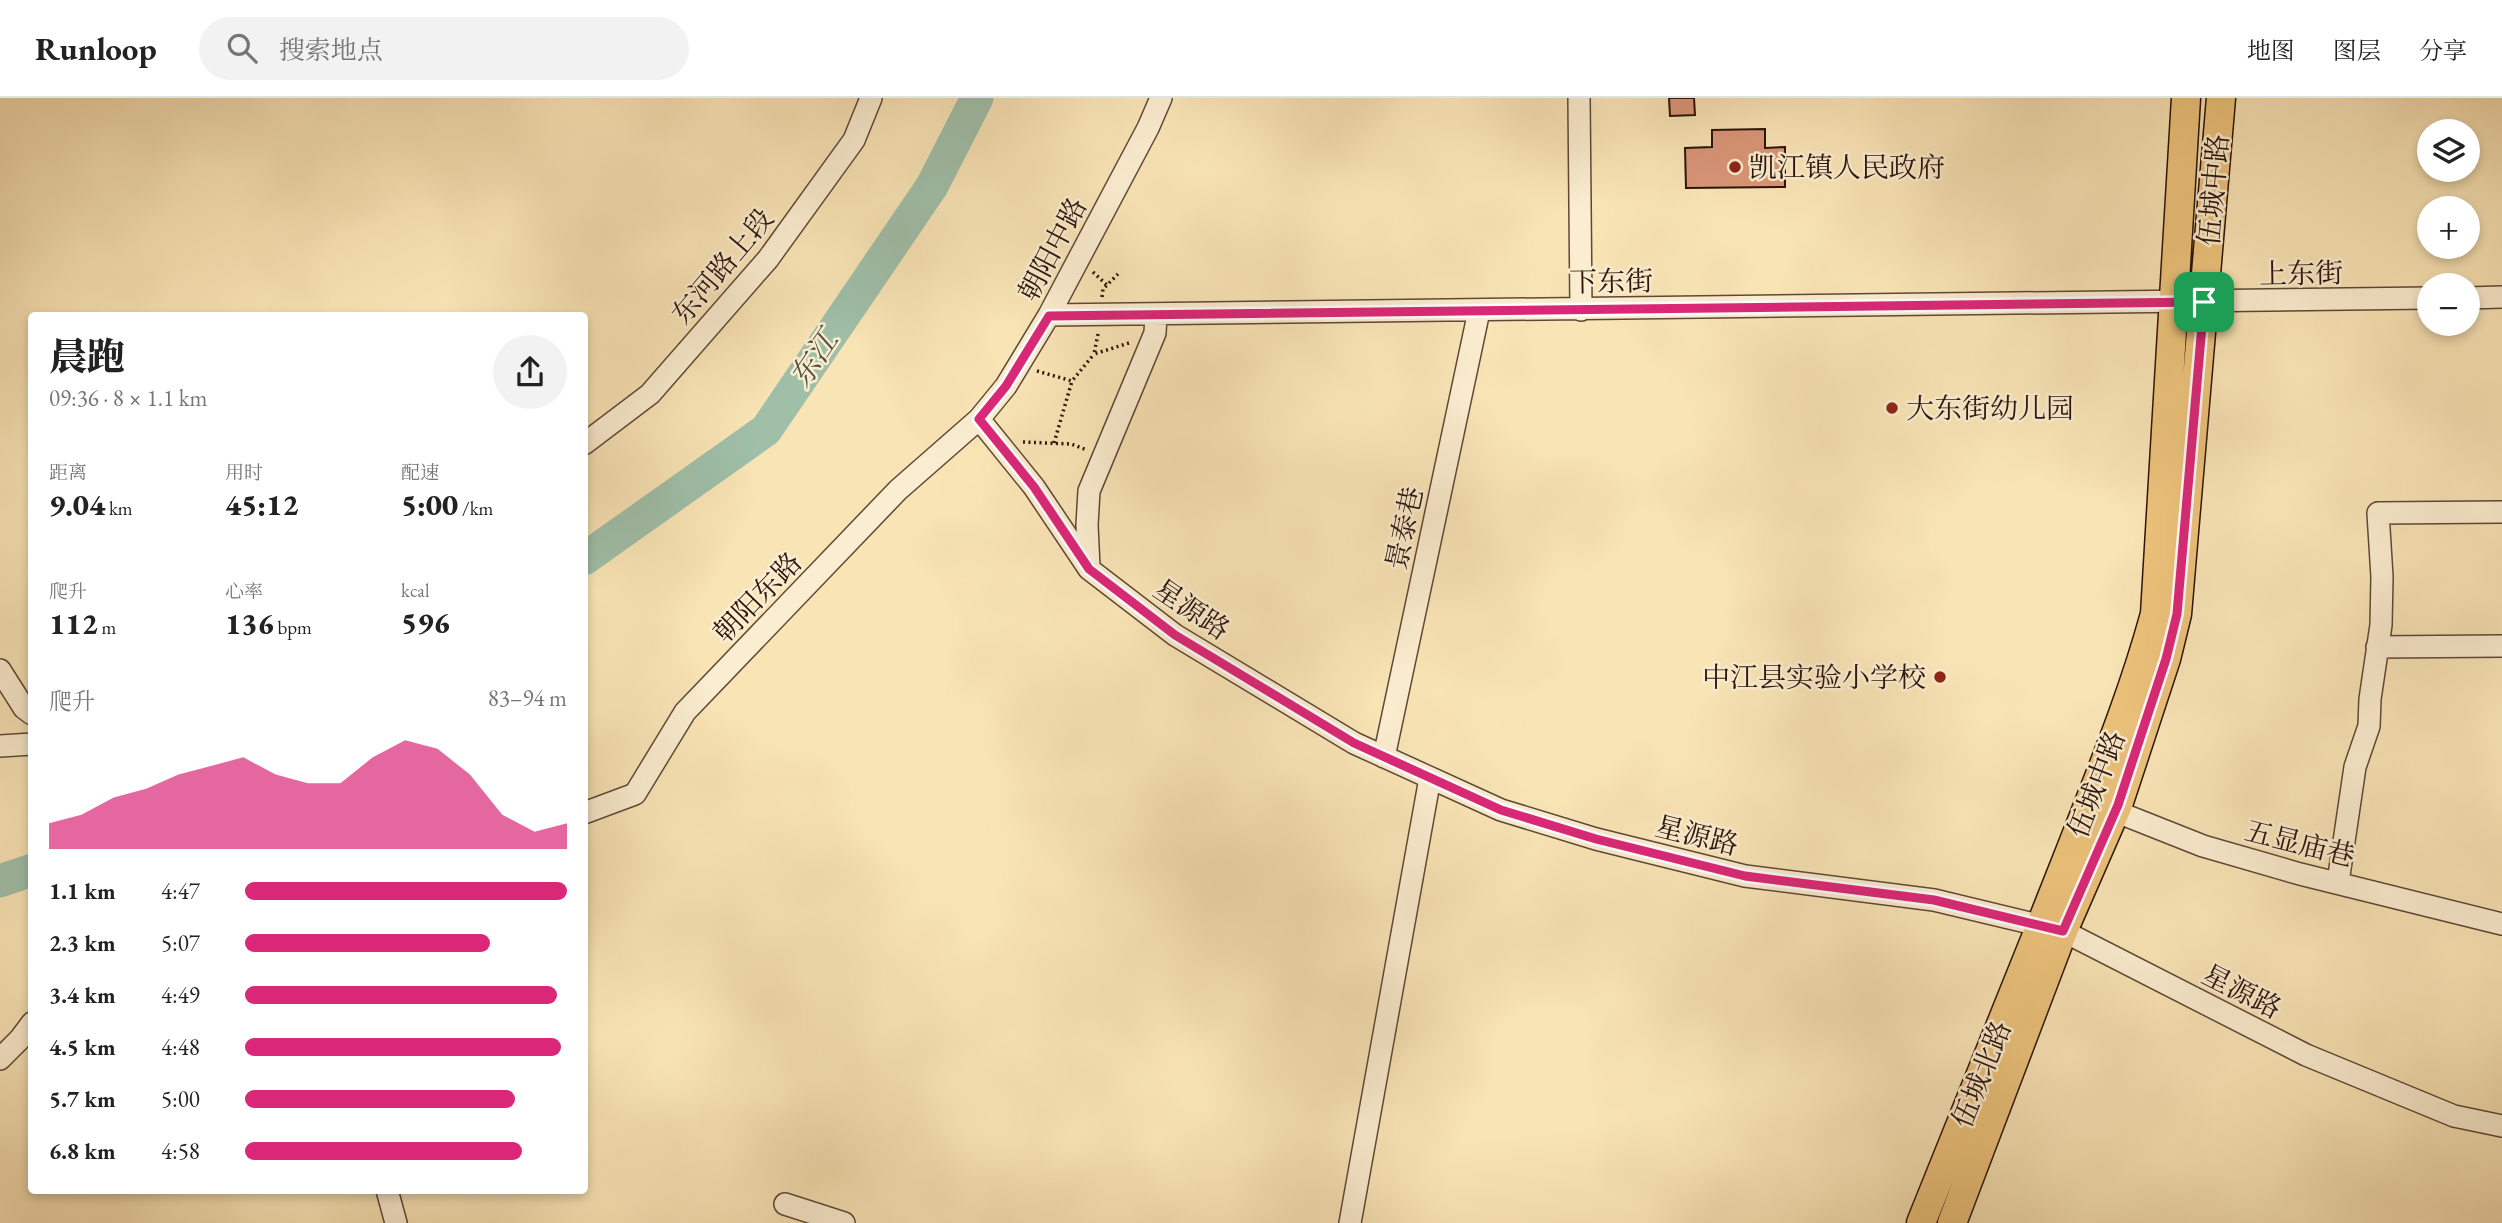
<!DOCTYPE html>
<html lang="zh">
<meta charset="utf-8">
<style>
:root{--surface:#fff;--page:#f2f2f2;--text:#222;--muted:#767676;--line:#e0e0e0;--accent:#db2777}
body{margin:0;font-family:"EB Garamond","Noto Serif SC",serif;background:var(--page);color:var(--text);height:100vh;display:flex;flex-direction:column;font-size:26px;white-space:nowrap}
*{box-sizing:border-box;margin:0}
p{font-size:23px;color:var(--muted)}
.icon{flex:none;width:38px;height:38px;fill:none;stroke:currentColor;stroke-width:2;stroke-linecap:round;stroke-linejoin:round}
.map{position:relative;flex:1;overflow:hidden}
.sheet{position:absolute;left:28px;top:214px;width:560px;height:882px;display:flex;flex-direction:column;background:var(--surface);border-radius:7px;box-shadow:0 4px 10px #0003}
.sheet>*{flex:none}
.tools{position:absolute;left:2417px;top:21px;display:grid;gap:14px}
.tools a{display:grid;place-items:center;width:63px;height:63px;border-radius:50%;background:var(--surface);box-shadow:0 4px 10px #0003;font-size:35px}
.pin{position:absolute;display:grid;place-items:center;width:60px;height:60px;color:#fff;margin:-30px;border-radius:14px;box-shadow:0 4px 10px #0006}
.round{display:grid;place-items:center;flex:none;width:74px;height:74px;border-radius:37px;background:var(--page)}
.overview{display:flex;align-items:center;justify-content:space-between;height:119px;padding:0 21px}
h1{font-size:38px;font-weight:800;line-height:52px}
.stats{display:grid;grid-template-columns:repeat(3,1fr);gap:10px;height:119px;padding:7px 21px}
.stats div{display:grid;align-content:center}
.stats b{font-size:30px;font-weight:800}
.stats small{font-size:19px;font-weight:400}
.stats p{font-size:19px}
.chart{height:196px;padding:14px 21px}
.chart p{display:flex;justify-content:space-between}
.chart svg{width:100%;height:126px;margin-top:7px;fill:var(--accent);opacity:.7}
ul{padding:0 21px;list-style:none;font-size:23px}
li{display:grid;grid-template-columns:112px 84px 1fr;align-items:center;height:52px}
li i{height:18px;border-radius:9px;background:var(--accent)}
header{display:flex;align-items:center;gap:42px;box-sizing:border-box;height:98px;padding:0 35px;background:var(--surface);border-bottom:2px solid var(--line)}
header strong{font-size:33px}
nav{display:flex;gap:38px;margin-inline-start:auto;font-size:24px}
.search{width:490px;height:63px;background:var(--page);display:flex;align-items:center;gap:18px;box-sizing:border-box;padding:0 24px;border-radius:38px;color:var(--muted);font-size:26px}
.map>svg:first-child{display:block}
</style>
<header>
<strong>Runloop</strong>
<div class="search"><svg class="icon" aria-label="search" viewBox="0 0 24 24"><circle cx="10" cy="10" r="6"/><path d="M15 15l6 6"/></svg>搜索地点</div>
<nav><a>地图</a><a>图层</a><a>分享</a></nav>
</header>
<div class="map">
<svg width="2502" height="1125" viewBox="0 0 2502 1125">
<rect width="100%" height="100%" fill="#f9e4b6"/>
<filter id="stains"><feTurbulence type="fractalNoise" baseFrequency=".00286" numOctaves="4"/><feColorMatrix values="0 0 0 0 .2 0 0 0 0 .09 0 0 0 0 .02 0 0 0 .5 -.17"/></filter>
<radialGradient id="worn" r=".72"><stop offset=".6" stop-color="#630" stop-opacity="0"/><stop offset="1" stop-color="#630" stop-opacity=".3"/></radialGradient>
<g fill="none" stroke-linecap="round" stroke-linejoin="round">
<!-- river -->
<path stroke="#9fbfa9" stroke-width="33" d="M584,461L766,332L932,88L977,0
M0,783L32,772"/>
</g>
<!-- building -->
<path fill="#d99678" stroke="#2b140b" stroke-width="2" d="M1669,0H1694L1695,17L1670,18Z
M1765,31V50L1785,49V89L1686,90L1685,50L1712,49V32Z"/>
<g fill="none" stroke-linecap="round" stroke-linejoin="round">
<defs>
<path id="minor" d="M1579,0L1581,212
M2468,200L2502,199
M1049,217L2429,200
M979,321L1034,389L1089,471L1175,537L1354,645L1501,712L1596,741L1745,778L1934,802L2063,833L2306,957L2454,1018L2502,1028
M584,346L650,296L768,161L854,42L871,0
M1089,469L1087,427L1089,393L1155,235L1156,217
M2377,549L2502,548
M0,572L24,610L32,616
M0,648L32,646
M1384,659L1479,213
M2102,708L2203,748L2300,776L2502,826
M584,715L635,696L685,614L898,392L979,321L1006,288L1049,217L1148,30L1161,0
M2338,784L2355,669L2369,628L2370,601L2381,527L2382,479L2378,415L2502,414
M0,961L20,941L32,925
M387,1092L396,1125
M785,1106L844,1125
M1350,1125L1430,680"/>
<path id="major" d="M1921,1125C1971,1000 2022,876 2071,751C2101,674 2133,597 2155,516L2186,0
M1952,1125L2063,833L2118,707L2166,561L2177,516L2221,0"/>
</defs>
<!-- minor casing -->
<use href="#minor" stroke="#5e4836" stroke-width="24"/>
<!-- major casing -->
<use href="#major" stroke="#2b140b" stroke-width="31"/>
<!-- path -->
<path stroke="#2b140b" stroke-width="3.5" stroke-dasharray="2 3.5" stroke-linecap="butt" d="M1093,174L1107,187
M1102,199L1103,191L1118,176
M1098,236L1094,256L1129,245
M1037,273L1072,283L1094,256
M1023,344L1071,346L1087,352
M1054,345L1072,283"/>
<!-- minor -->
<use href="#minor" stroke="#fbedd0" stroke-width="21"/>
<!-- major -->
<use href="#major" stroke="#ecc27b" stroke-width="28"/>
</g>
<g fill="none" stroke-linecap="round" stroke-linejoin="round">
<defs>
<path id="route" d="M2204,204L2177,516L2166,561L2118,707L2063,833L1934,802L1745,778L1596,741L1501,712L1354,645L1175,537L1089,471L1034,389L979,321L1006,288L1049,218Z"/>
</defs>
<!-- route casing -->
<use href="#route" stroke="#fff" stroke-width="14"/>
<!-- route -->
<use href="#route" stroke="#db2777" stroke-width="9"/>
</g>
<!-- markers -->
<g fill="#8f2418" stroke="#fbedd0" stroke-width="2.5">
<circle cx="1735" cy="69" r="7"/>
<circle cx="1892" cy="310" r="7"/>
<circle cx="1940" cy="579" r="7"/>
</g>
<g text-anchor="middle" stroke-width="5" stroke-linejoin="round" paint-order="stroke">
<!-- poi labels -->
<g font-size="28" fill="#2b140b" stroke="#fbedd0" text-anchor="start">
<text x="1749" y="79">凯江镇人民政府</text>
<text x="1906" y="320">大东街幼儿园</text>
<text x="1926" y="589" text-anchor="end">中江县实验小学校</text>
</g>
<!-- street labels -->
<g font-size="28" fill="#2b140b" stroke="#fbedd0">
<text transform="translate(2213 92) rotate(-85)" y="10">伍城中路</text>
<text transform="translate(1052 151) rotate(-62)" y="10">朝阳中路</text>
<text transform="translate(722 168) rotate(-50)" y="10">东河路上段</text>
<text transform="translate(2301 175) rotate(-1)" y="10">上东街</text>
<text transform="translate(1611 183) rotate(-1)" y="10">下东街</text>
<text transform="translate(1404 430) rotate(-78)" y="10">景泰巷</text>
<text transform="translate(757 499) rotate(-46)" y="10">朝阳东路</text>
<text transform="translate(1192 511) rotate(34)" y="10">星源路</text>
<text transform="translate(2096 686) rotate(-69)" y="10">伍城中路</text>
<text transform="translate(1697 737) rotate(14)" y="10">星源路</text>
<text transform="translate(2300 745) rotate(14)" y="10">五显庙巷</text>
<text transform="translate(2242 893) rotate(27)" y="10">星源路</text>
<text transform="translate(1981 976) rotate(-68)" y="10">伍城北路</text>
</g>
<!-- water labels -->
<g font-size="30" font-style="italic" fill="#545042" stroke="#fbedd0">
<text transform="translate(814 261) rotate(-56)" y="10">东江</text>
</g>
</g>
<rect width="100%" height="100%" filter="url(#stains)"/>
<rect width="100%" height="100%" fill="url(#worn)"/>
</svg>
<div class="tools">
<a><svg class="icon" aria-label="layers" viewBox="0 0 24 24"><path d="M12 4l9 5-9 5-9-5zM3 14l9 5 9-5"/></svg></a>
<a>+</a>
<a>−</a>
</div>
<div class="pin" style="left:2204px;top:204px;background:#1e9e55"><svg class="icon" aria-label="arrive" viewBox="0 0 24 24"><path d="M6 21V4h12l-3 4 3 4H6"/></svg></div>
<section class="sheet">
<div class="overview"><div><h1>晨跑</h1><p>09:36 · 8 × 1.1 km</p></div><a class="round"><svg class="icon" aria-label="share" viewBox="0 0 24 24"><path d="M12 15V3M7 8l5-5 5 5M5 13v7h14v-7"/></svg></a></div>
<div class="stats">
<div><p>距离</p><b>9.04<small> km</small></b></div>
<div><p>用时</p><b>45:12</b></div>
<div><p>配速</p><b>5:00<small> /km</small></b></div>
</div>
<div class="stats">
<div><p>爬升</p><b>112<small> m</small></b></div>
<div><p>心率</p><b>136<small> bpm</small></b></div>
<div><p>kcal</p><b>596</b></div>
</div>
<div class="chart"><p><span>爬升</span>83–94 m</p>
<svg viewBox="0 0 160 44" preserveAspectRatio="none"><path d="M0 44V35L10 32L20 26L30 23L40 18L50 15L60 12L70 18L80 21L90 21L100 12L110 6L120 9L130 18L140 32L150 38L160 35V44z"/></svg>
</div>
<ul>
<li><b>1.1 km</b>4:47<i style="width:100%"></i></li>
<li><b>2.3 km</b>5:07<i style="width:76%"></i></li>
<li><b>3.4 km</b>4:49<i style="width:97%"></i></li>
<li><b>4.5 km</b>4:48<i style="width:98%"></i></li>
<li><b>5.7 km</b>5:00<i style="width:84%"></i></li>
<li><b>6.8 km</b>4:58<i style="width:86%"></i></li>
</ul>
</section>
</div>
